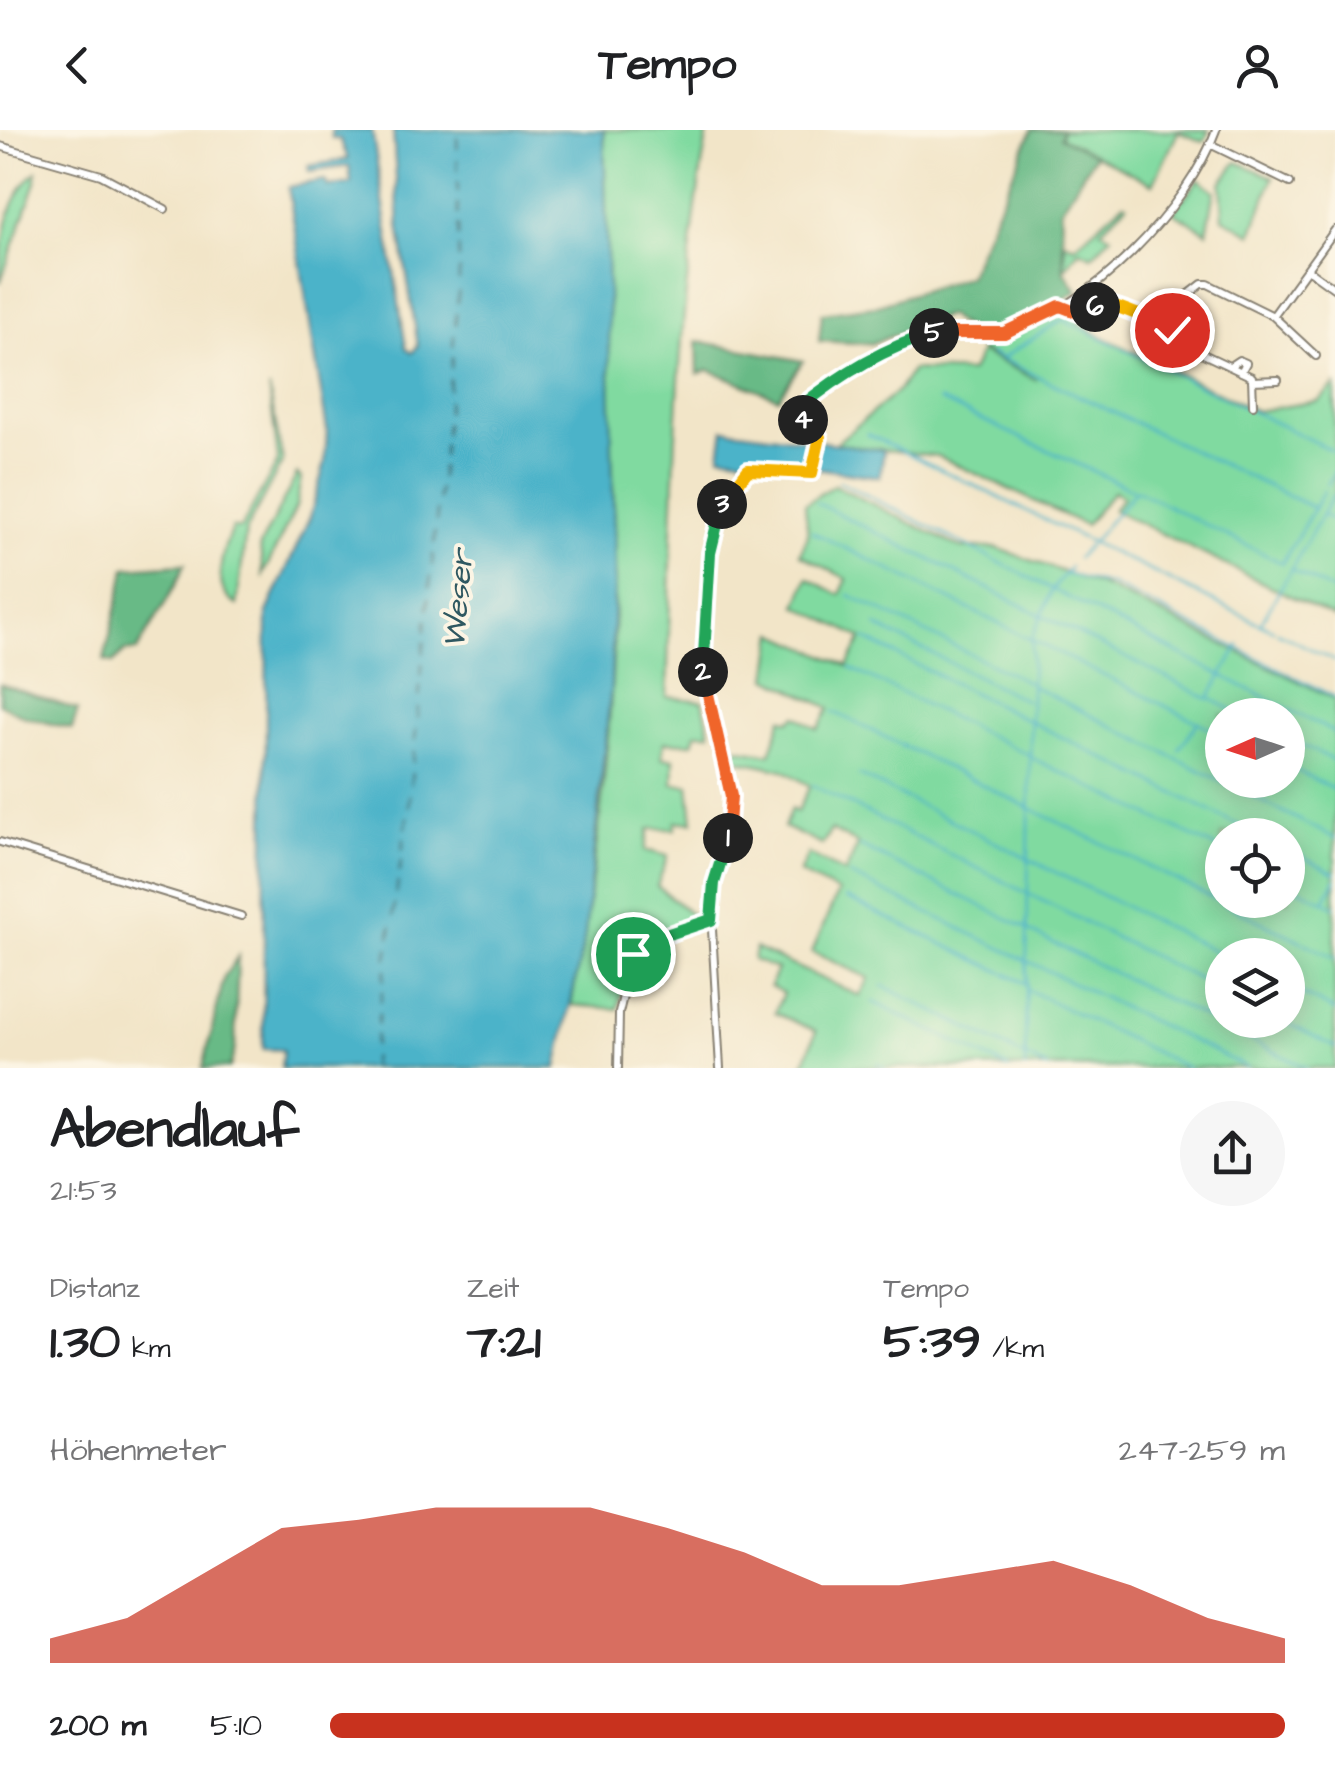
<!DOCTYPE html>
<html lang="de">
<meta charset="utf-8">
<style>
:root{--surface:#fff;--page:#f6f6f6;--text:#202124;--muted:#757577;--accent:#c8321e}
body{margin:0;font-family:"Architects Daughter",sans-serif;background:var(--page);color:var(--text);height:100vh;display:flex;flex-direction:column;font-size:38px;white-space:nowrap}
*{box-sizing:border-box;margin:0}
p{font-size:32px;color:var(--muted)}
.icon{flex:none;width:55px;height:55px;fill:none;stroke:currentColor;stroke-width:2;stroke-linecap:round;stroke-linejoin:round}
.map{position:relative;height:938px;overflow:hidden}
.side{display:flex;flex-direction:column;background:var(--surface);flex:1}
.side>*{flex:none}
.needle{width:65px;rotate:267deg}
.tools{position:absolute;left:1205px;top:568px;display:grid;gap:20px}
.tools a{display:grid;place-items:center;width:100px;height:100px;border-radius:50%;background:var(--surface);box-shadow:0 5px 25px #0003;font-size:50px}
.pin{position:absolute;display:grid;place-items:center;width:85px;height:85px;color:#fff;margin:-42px;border:5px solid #fff;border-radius:50%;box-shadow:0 2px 10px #0007}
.km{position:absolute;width:50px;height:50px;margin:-25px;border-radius:50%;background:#222;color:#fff;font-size:28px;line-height:50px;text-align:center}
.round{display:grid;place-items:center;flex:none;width:105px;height:105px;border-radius:52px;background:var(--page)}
.head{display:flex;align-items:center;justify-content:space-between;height:170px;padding:0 50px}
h1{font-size:55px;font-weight:700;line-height:75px}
.metrics{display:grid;grid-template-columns:repeat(3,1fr);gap:15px;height:170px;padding:10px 50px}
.metrics div{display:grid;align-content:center}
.metrics b{font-size:50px;font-weight:700}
.metrics small{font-size:28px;font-weight:400}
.metrics p{font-size:28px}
.chart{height:280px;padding:20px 50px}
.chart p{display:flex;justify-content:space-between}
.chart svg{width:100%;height:180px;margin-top:10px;fill:var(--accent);opacity:.7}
ul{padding:0 50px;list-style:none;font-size:32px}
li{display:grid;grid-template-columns:160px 120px 1fr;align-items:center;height:75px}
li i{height:25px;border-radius:12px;background:var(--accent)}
header{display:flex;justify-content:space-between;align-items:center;height:130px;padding:0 50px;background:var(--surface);font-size:45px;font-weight:700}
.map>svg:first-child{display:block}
</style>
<header><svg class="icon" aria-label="back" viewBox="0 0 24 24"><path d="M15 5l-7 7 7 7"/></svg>Tempo<svg class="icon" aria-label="person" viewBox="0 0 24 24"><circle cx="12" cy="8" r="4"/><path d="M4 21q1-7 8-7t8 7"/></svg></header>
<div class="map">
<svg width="1335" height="938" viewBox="0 0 1335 938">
<rect width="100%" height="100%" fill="#fcf5e5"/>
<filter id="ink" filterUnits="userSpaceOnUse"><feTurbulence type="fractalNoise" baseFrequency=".01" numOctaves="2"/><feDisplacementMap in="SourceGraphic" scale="20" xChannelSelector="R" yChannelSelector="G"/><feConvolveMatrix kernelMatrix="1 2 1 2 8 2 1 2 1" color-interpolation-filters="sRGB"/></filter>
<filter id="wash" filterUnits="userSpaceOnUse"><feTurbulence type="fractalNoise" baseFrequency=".0048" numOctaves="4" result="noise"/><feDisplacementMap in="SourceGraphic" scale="40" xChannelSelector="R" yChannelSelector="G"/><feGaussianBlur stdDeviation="2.25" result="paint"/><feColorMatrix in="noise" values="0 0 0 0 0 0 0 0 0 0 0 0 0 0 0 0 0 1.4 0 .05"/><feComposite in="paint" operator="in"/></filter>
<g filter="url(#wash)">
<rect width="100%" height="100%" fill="#f2e5c8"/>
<!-- green -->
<path fill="#80daa0" stroke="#4e7b5e" stroke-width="2.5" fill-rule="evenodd" d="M604,0H708C674,187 673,377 667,567L703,571L710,603H696L693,613L664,612L662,628L674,629L673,654L689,655L693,692H676L675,699H649L645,720L668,726L657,756L697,789L640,813L633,807L618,879L571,875C598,733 615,583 615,439C614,292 599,146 604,0Z
M1062,0H1209L1204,12L1178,2L1153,54L1060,7Z
M1237,32L1273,47L1252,104L1223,88L1221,53Z
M36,42V52L0,153C0,118 7,65 36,42Z
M1199,49L1215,61L1207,102L1173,82Z
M1124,72L1127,74L1101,100L1111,106L1092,126L1079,120L1064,140L1065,112L1075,116Z
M1061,181L1078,185L1079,193L1100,206L1256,281L1318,271L1335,255V488L1113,380L1123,367L1114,361L1085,395L938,326L835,314L898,261L912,240L971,242L980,222L1037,250L980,220L976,209L1015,203Z
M269,258L283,331L246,400L237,475C210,460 222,421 232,398H241L278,331Z
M297,344L301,348L296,377L263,445L260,416Z
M834,355L961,418H997L1108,458L1335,569V938L803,937L816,901L775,883L783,863L770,856L777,839L753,830L755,818L860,866L869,848L812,822L838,762L799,743L808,724L845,743L858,714L831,700L822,715L784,697L791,679L797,682L810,656L783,640L734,629L735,618L770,624L782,588L789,591L796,586L818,599L830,578L768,548L775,503L848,536L862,508L797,476L808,448L840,465L847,449L800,424L808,405L805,374ZM1222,585H1288V650H1222ZM1222,705H1288V770H1222ZM1222,825H1288V890H1222Z"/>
<!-- forest -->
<path fill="#68ba86" stroke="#426b51" stroke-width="2.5" d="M1032,0H1062L1060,7L1095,25L1061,79L1064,140L1077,161C1039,186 986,225 948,185L871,214L819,211L822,183L875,176L968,146Z
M697,211L803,231L778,268L709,240L698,244Z
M185,434C172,467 154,489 137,521H125L113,533L104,530L126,438Z
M0,554L78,580L72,599L25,587L0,574Z
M238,826L235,918L230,938H203L224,847Z"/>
<!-- water -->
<path fill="#4bb3c9" stroke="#346872" stroke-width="2.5" d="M331,0H372L406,218L412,223L418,216L399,95L393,0H604L615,440L611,558L585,805L557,938H281L283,920L263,919L267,482L310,387L325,332L327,300L288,57L325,50L328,57L351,53L349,36L309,42L308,36L348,29L340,9H332Z
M724,299L884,320L880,347L720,325Z"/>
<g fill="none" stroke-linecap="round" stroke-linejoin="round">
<!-- stream -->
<path stroke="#4bb3c9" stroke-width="2.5" d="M991,224L1314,378
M1001,229L1063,189L1335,322
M939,270L1134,360
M867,304L1273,500
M839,351L1335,603
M1327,355L1335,341
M817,373L1209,569L1239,515
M1323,385L1335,391
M813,402L1222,604
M1093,411L1136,360L1282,433L1324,361
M1077,428L1089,415
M1290,439L1335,462
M1065,444L1112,455L1335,567
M849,465L1028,552
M1261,493L1333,365
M876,496L1027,571
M1277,502L1335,531
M865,509L1258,705
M850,538L1029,625
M1032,556L1335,708
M1211,569L1242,585
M834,582L1335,828
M1288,608L1335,631
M1179,619L1198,592
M1030,627L1222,721
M1288,636L1335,660
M859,645L1223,825
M812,655L1222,861
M860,716L1028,799
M1288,719L1335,743
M850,745L1248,938
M1288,753L1335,777
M846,768L1025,853
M1325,770L1335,749
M1029,801L1307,938
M883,856L1048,938
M1288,857L1335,881
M1028,860L1188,938
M873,872L1008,938
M1281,890L1335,917
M877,934L885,938
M1025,938L1032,508L1052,460L1070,437"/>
<!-- ferry -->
<path stroke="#2f5861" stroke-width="2.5" stroke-dasharray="12 10" stroke-linecap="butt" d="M371,938L408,682L459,155L457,0"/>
</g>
</g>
<g filter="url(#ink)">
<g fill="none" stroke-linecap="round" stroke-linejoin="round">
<defs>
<path id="minor" d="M1210,14L1290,53
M0,16L101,45L165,79
M1307,139L1335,159
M1061,176L1078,183L1107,174L1143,189H1157L1202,154H1208L1273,186L1335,100
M1164,186L1180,213L1252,247L1253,275
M1273,186L1316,226
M1230,236L1239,230L1246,233L1241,242
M1252,251L1278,250
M0,712L241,786
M618,938L619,883L633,824L667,804L711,790
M720,938L711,782L732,677L704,549L702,511L717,388L725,368L748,340L812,343L820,307L802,289L798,279C836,248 887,207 938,203C962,201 983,209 1007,202C1089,181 1188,78 1216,0"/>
</defs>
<!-- minor casing -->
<use href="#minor" stroke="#878072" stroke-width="10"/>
<!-- minor -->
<use href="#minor" stroke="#fff" stroke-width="6"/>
</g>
</g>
<g fill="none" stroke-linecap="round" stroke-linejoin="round" filter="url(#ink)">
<defs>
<path id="split-1" d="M633,824L663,806L711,790L714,753L728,708"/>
<path id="split-2" d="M703,542L731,666L728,708"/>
<path id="split-3" d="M703,542L710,423L722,374"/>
<path id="split-4" d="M722,374L748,340L812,343L820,307L803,290"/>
<path id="split-5" d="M803,290L798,279C839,245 883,218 934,203"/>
<path id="split-6" d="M934,203H1004L1060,176L1078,183L1095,177"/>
<path id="split-7" d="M1095,177C1119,168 1138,194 1164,186L1172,200"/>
</defs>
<!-- split-1 casing -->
<use href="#split-1" stroke="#fff" stroke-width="20"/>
<!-- split-2 casing -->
<use href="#split-2" stroke="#fff" stroke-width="20"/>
<!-- split-3 casing -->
<use href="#split-3" stroke="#fff" stroke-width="20"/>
<!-- split-4 casing -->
<use href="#split-4" stroke="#fff" stroke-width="20"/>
<!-- split-5 casing -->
<use href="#split-5" stroke="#fff" stroke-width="20"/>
<!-- split-6 casing -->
<use href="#split-6" stroke="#fff" stroke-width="20"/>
<!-- split-7 casing -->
<use href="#split-7" stroke="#fff" stroke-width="20"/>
<!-- split-1 -->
<use href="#split-1" stroke="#22a559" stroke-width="12"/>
<!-- split-2 -->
<use href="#split-2" stroke="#f0652b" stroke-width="12"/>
<!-- split-3 -->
<use href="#split-3" stroke="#22a559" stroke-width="12"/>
<!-- split-4 -->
<use href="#split-4" stroke="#f5b400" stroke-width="12"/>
<!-- split-5 -->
<use href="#split-5" stroke="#22a559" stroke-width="12"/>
<!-- split-6 -->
<use href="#split-6" stroke="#f0652b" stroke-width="12"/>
<!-- split-7 -->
<use href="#split-7" stroke="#f5b400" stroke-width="12"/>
</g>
<g text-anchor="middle" stroke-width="8" stroke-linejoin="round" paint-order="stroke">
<!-- water labels -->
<g font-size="32" font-style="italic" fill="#2f5861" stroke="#fcf5e5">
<text transform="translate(457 469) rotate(-85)" y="11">Weser</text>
</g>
</g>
</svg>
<div class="tools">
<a><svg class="needle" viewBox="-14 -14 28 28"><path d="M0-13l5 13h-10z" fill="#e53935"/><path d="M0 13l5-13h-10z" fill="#757577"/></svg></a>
<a><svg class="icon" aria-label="locate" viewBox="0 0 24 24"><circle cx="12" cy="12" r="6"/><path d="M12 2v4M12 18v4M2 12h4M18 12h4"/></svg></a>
<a><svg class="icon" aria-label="layers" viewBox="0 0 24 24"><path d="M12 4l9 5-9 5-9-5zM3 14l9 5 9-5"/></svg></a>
</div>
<div class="pin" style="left:633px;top:824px;background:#1e9e55"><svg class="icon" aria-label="arrive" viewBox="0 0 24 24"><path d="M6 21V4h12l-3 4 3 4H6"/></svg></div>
<div class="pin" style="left:1172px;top:200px;background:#d93025"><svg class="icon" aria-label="check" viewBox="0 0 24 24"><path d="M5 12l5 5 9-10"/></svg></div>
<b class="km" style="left:728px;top:708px">1</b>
<b class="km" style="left:703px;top:542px">2</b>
<b class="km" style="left:722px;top:374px">3</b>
<b class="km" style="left:803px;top:290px">4</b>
<b class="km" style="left:934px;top:203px">5</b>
<b class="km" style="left:1095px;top:177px">6</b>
</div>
<section class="side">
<div class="head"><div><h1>Abendlauf</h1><p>21:53</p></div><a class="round"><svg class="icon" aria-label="share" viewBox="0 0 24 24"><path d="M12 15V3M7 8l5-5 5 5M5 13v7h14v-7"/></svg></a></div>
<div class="metrics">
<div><p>Distanz</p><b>1.30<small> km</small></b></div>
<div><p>Zeit</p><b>7:21</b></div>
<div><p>Tempo</p><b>5:39<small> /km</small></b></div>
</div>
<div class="chart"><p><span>Höhenmeter</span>247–259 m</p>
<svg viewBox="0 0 160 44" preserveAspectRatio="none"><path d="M0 44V38L10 33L20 22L30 11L40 9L50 6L60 6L70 6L80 11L90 17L100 25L110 25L120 22L130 19L140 25L150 33L160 38V44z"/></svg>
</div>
<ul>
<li><b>200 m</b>5:10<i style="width:100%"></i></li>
</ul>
</section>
